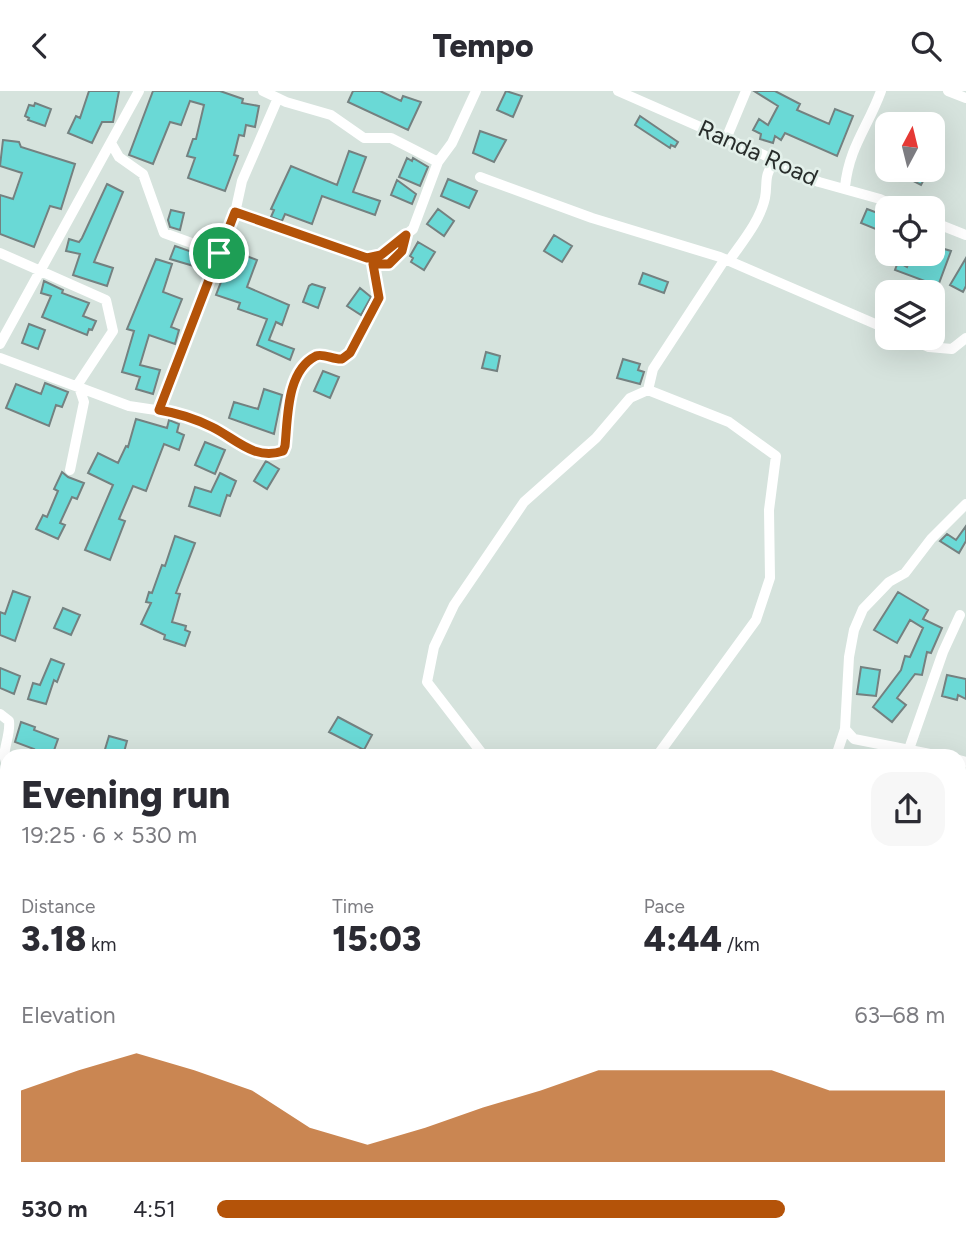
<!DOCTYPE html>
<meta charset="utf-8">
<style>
:root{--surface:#fff;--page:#f7f7f7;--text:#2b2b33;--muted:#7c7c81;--accent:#b45309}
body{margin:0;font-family:Figtree,sans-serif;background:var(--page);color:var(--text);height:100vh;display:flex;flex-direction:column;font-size:26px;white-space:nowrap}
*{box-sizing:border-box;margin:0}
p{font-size:23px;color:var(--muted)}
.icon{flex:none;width:38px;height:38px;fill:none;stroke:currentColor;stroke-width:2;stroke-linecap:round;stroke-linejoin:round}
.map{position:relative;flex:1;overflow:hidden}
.sheet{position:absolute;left:0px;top:658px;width:966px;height:502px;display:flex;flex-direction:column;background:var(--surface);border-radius:21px 21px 0 0;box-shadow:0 7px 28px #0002}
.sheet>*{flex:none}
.needle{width:46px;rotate:7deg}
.fabs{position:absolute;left:875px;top:21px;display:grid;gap:14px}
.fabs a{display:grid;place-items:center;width:70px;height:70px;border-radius:14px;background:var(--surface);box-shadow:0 7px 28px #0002;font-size:35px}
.pin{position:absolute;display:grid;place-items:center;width:60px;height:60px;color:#fff;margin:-30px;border:4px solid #fff;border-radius:50%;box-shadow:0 2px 7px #0007}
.round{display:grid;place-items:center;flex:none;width:74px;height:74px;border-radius:21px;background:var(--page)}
.overview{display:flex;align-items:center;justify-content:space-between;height:119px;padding:0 21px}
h1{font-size:38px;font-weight:800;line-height:52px}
.figures{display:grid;grid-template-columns:repeat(3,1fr);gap:10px;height:119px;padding:7px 21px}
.figures div{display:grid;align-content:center}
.figures b{font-size:35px;font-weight:800}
.figures small{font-size:19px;font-weight:400}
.figures p{font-size:19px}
.chart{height:196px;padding:14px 21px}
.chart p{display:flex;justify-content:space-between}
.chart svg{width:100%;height:126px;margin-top:7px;fill:var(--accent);opacity:.7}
ul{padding:0 21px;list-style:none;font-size:23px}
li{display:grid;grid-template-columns:112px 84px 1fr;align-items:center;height:52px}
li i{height:18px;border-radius:9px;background:var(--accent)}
header{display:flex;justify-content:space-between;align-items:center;height:91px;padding:0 21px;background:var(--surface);font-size:32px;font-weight:800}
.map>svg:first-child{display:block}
</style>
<header><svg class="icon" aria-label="back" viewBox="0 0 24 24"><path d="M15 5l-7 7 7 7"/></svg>Tempo<svg class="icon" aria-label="search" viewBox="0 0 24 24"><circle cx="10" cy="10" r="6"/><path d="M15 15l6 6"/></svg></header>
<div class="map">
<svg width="966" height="1159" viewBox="0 0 966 1159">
<rect width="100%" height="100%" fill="#d6e3dd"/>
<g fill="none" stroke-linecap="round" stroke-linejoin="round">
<!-- stream -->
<path stroke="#55bdd6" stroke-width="3.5" d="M0,985L7,987
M959,1143L966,1142"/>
</g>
<!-- building -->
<path fill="#6ad9d6" stroke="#748180" stroke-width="2" d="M89,0H119L113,31H102L92,52L68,42L76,25L80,27Z
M153,0H220L243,8L242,12L259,15L255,36L246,34L244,45L239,44L234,64L238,65L225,100L188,87L195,67L187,65L193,48H196L204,14L190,10L181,34L170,31L153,73L129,64Z
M353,0H380L401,10L403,5L421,11L408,39L348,11Z
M506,0L522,5L513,26L497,19Z
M754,0H775L800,13L797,19L829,33L835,18L853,25L837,65L785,42L781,49L775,45L773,52L760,48L761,43L753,39L759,28L768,34L778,15Z
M35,12L51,18L45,35L28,29L29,27L25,25L29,14L34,15Z
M640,25L678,51L675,56L671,54L670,57L635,34Z
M480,40L506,49L494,71L473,62Z
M3,49L19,51L21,56L75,73L61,118L50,115L34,156L0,143V104L13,108L22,82L0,75Z
M349,60L366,66L353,101L380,110L375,124L322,105L312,133L285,123L282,130L271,126L274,119L271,118L291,75L337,94Z
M407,67L412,70L413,67L428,76L420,95L399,86Z
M892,79H929L921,94Z
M448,88L477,100L469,117L441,105Z
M397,89L416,103L412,113L391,104Z
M107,93L123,101L94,171L113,177L107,195L73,184L80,163L66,160L69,148L79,151L82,147Z
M438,118L454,130L444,145L427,133Z
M867,118L883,124L878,139L861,132Z
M171,119L184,122L180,139L170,136L168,129Z
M554,144L572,155L562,171L544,160Z
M418,151L435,161L424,179L411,171L413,167L410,165Z
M175,155L201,164L197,176L170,168Z
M941,157L951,160L938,195L895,179L898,171L907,176L912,163H939Z
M233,160L257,169L247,196L289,214L282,234L276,231L269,249L294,258L290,269L257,254L267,228L238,218L240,212L216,204Z
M966,167V195L963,201L950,194Z
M156,168L172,173L163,201L182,208L171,236L179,239L175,253L149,244L140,274L160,279L153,303L136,298L140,286L122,281L134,240L127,238Z
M643,182L668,191L664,202L639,193Z
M44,190L63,199L62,202L89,212L83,225L96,230L92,239L89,238L87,244L42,226L51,205L41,202Z
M312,193L325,197L318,217L303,211L309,195Z
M360,197L371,206L361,224L347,215Z
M29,233L45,239L38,258L22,252Z
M486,261L500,265L497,280L482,277Z
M623,268L640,273L638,279L644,281L640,293L617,287Z
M323,280L339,286L330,307L314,300Z
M45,292L68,301L62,316L56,314L49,335L6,317L16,293L41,303Z
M264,298L282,304L274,343L229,327L234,311L258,318Z
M136,328L167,337L169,329L179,333L177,341L184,344L179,359L164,353L146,400L133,395L119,428L125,430L110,469L85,459L113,394L88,382L98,362L118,372L126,355L128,356Z
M205,351L225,359L215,383L195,374Z
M266,370L279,378L267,398L254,390Z
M62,381L68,386L84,392L77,408L72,406L60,432L65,434L58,448L36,438L43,424L47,426L58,400L54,398Z
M220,382L236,390L230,405L227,404L220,425L189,415L195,396L211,401Z
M966,435V450L959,462L940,450L947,443L956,449Z
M175,445L195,452L176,502L180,503L172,531L186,535L185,539L190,541L185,555L164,548L165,544L141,533L151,512L146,511L149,501L152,502L162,474L165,475Z
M13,500L30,506L15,550L0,544V521L5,523Z
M898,501L928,519L923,528L942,537L931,562L927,561L922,584L915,583L897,607L906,614L892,631L873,616L901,579L905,565L910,566L923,537L910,529L897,552L874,539Z
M63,517L80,524L71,544L54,537Z
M51,568L64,573L57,591L54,589L46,613L28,608L33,592L40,594Z
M861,576L880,579L876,605L857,603Z
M0,577L20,585L14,603L0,597Z
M947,584L966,588V608L958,604L957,609L942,605Z
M338,626L372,644L364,659L329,641Z
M21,631L35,636L34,639L58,648L52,665H31L34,658L15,651Z
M109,645L127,650L123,665H103Z"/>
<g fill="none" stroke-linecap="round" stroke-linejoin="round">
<!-- minor -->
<path stroke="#fff" stroke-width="10" d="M263,0L286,11L331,24L364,47H391L438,71
M618,0L764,64L792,80L819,91L880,108L900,117
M948,0L966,7
M726,48L746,0
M111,52L119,66L143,83L164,142L219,162L235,122L367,167
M480,86L592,127L720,166L887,238
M845,96C849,56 868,36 881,0
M235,122L242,90L278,7
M933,131L966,144
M0,162L106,209L113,240L78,293L84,311L70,379
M729,170C742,151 760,130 765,107C768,90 763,86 775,70
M373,173H389L402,160L406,144
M907,247L929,256L952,258L966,247
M0,253L139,0
M0,267L129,315L169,321L209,335L244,357L258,361L283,360L290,306L299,283L315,266L320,264L343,268L350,262L379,207L373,173L367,167L381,164L413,138L438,71L452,52L476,0
M648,299L729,331L776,365L769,419L770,487L756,529L657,665
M159,319L219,162
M0,623L9,630C11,647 0,660 7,673
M909,658L943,561L960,524
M484,665L427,591L434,556L454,514L524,411L596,347L630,307L648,299L653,278L725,168
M836,665L845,638
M940,665L854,648L845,638L849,566L854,539L863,518L889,491L905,482L931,448L966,413
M959,669L966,671
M959,784H966
M959,947L966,948"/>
</g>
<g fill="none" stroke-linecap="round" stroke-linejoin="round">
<defs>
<path id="route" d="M235,121L367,167L381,164L406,144L402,160L389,173H373L379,207L350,262L342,268C334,269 323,262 316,265C286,280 288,327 285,355L283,360C254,370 235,347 212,336C196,328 177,322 159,319Z"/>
</defs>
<!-- route casing -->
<use href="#route" stroke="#fff" stroke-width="14"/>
<!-- route -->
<use href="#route" stroke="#b45309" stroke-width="9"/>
</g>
<g text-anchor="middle" stroke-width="5" stroke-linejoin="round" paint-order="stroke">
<!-- street labels -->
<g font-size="24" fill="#282d2b" stroke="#e3f0ea">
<text transform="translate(758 62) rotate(24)" y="8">Randa Road</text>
</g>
</g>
</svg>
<div class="fabs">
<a><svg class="needle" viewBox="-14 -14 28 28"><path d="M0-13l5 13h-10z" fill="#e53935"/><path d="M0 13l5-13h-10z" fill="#7c7c81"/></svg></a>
<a><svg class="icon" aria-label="locate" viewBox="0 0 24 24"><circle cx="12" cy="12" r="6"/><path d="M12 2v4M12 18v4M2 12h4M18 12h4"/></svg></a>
<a><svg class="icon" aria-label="layers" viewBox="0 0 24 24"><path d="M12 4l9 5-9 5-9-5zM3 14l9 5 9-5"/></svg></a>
</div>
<div class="pin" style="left:219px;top:162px;background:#1e9e55"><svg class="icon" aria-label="arrive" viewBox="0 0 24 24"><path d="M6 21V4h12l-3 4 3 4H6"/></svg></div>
<section class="sheet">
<div class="overview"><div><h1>Evening run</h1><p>19:25 · 6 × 530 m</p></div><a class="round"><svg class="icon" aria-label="share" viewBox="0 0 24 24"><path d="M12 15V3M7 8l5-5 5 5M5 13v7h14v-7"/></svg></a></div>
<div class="figures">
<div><p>Distance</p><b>3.18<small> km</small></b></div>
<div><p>Time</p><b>15:03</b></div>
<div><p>Pace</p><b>4:44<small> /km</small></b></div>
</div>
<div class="chart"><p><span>Elevation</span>63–68 m</p>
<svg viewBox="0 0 160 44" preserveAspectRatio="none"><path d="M0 44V19L10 12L20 6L30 12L40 19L50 32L60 38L70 32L80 25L90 19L100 12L110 12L120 12L130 12L140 19L150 19L160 19V44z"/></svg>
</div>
<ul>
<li><b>530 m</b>4:51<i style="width:78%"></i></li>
</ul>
</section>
</div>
